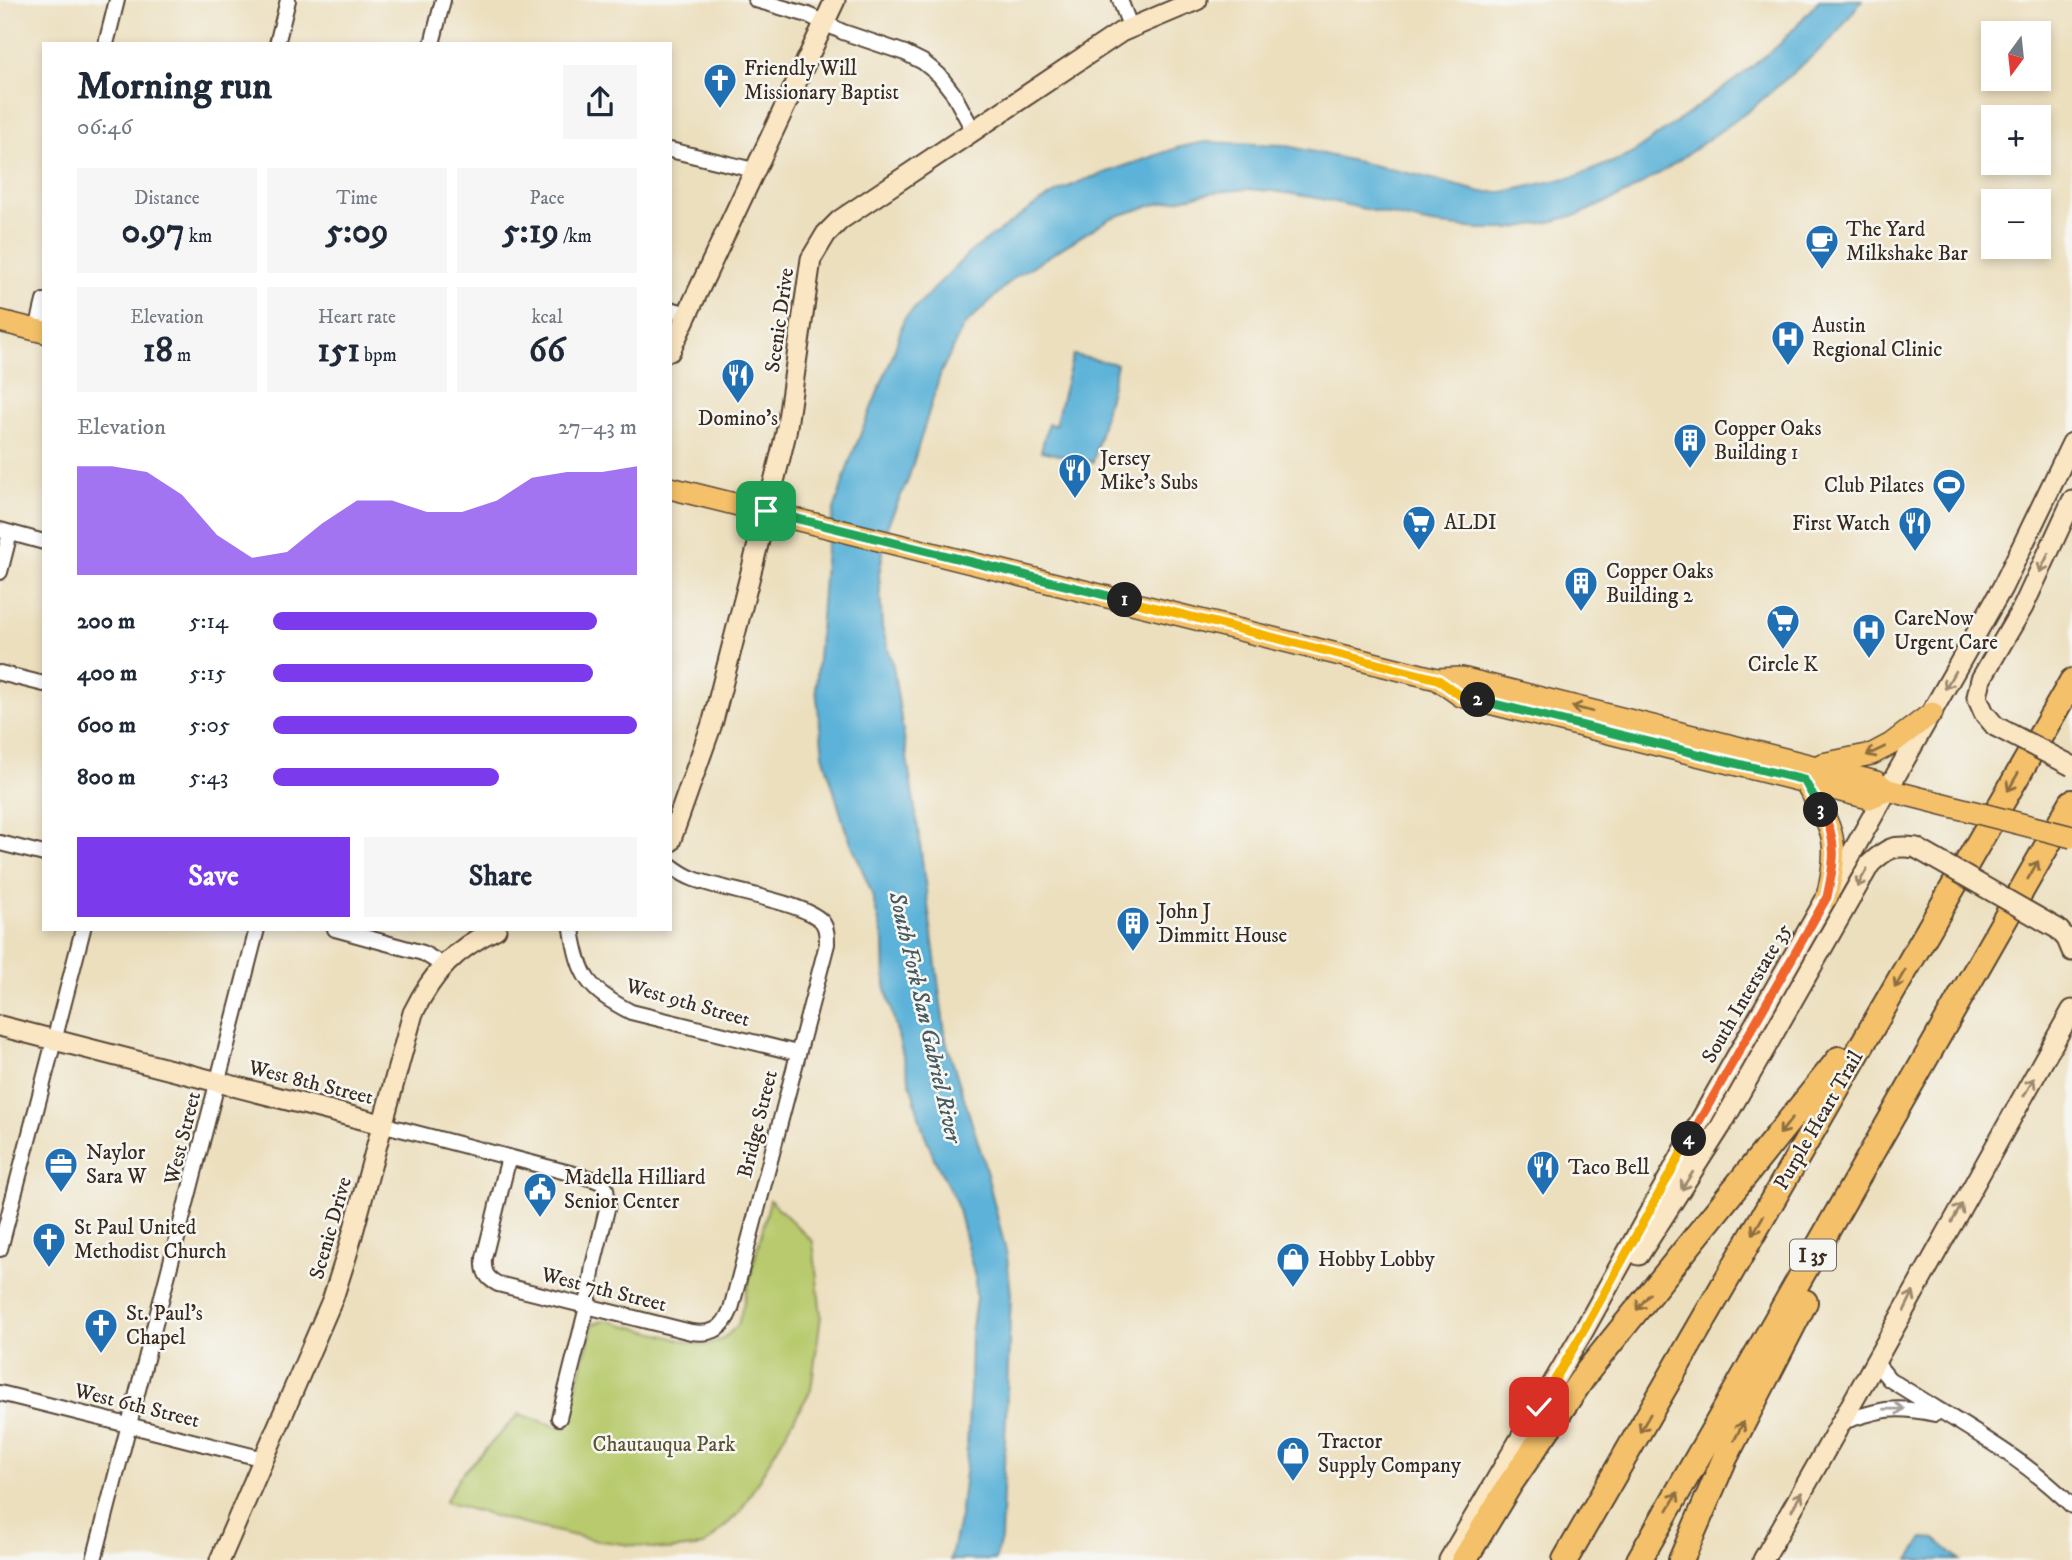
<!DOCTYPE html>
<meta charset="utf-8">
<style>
:root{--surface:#fff;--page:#f6f6f7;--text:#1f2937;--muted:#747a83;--accent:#7c3aed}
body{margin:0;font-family:"IM FELL DW Pica",serif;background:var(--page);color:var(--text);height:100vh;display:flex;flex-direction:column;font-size:26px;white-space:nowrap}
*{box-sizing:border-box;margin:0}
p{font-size:23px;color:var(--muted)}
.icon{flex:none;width:38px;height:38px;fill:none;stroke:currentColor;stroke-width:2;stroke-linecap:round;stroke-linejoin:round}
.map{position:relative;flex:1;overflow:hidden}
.drawer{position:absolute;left:42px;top:42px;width:630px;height:889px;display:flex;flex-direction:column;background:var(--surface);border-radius:0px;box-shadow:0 4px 10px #0003}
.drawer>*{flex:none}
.needle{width:46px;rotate:195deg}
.buttons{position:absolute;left:1981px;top:21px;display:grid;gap:14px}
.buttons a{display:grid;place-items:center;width:70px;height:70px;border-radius:0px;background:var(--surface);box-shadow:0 4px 10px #0003;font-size:35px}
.pin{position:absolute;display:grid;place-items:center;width:60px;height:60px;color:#fff;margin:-30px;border-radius:14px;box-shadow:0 4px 10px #0006}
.km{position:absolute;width:35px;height:35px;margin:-18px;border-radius:50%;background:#222;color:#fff;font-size:19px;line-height:35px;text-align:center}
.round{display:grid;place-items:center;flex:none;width:74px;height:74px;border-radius:0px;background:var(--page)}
.headline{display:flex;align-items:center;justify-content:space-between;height:119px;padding:0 35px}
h1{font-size:38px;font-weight:700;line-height:52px}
.stats{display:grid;grid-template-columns:repeat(3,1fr);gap:10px;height:119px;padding:7px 35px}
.stats div{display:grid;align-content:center;border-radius:0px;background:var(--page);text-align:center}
.stats b{font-size:35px;font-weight:700}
.stats small{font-size:19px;font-weight:400}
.stats p{font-size:19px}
.chart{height:196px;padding:14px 35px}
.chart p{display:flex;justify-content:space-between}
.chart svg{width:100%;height:126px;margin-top:7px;fill:var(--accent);opacity:.7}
.cta{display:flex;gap:14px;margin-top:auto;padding:14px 35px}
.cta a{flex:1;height:80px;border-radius:0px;background:var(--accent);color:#fff;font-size:28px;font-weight:700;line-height:80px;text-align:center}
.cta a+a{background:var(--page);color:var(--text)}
ul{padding:0 35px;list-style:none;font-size:23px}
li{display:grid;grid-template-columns:112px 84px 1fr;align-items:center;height:52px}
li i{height:18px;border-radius:9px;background:var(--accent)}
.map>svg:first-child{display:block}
</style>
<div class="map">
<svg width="2072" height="1560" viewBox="0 0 2072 1560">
<rect width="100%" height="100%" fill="#f6f6f2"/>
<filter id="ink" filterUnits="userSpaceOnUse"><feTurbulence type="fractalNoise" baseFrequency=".0143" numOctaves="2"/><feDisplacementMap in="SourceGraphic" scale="14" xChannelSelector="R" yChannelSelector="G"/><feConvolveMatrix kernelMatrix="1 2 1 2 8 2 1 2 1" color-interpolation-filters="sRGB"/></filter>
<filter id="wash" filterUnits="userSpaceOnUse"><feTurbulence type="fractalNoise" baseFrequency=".00686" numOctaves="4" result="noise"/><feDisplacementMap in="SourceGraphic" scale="28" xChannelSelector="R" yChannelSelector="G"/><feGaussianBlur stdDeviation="1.57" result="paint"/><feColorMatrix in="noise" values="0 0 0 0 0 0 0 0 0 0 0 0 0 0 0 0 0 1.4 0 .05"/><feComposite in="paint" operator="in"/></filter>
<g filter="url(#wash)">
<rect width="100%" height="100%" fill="#ecdfbe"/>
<!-- green -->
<path fill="#b8ca6d" stroke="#7a7a46" stroke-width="2" d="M770,1200L813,1242L821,1316L811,1390L740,1512L704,1546L667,1550L594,1540L514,1522L445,1502L459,1477L519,1414L565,1429L593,1324L606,1320L704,1346L723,1339L738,1325Z"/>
<!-- water -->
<path fill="#5cb2d8" stroke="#4c6e7b" stroke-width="2" d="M1819,0H1862L1833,38L1750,110L1665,170L1627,193L1580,214L1550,222L1509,229H1479L1431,224L1317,198L1272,191L1246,189L1209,193L1153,205L1111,218L1015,277L963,327L941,372L908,480L888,524L879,574L882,627L893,666L918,829L946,1041L983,1158L1007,1256L1011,1294L1001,1539L995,1560H950L960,1516L966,1464L970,1391L971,1333L976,1299L975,1277L956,1202L934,1158L922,1127L908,1075L885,985L884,942L871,891L845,828L823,754L816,688L826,549L834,510L850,460L893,355L904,319L969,253L1034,206L1057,192L1084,180L1180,147L1205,142L1283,145L1421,176L1481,192H1503L1577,176L1630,155L1743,74L1781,43Z
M1073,355L1117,364L1093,462L1041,451L1048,424L1055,425Z
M1923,1538L1935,1539L1960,1560H1909Z"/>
</g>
<g filter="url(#ink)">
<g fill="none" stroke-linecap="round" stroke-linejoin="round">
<defs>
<path id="street" d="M756,0L808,15L843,32L905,53L923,62L939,75L953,93L974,132
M1120,0L1130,26
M106,44L117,0
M277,44L288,0
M432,44L443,0
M670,150L754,170
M670,309L688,314
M37,330L44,301
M0,530L44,542
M0,572L10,533
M0,673L44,684
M0,843L44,854
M335,929L423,953L443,965
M572,929C579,976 588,990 631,1012L797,1053
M381,1124L593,1179L601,1182L606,1189L608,1205L593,1266L587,1307L559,1418
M509,1157L484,1258C483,1271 486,1278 498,1284L691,1332C713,1335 723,1329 731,1309L827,944C827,937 827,929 823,923C810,903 721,890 694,879C685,876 678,871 670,865
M0,1249L83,929
M1876,1363L1889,1379C1951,1419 2019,1453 2072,1506
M0,1393L264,1459
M1842,1422C1881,1409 1895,1405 1935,1414
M94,1560L257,929"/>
<path id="secondary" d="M670,351L835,0
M1995,726L1984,713L1977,697L1981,679L2023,607L2072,501
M670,842L713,721L780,458L786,433L811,259L826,234L840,220L1121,32L1197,0
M2058,929L2067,939L2072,951
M0,1026L381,1124
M1639,1255L1721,1126L1870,864C1887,848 1893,845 1916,848
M220,1560L333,1298L347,1254L413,1013C433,972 455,949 496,929
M1449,1560L1584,1330L1714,1096L2002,588L2072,443
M1763,1560C1868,1378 1968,1193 2072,1010"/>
<path id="primary" d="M0,321L44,332
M670,488L1437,679L1461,678L1876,782L1888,790L1939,803
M1437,679L1461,696L1869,798L1888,790
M1822,764L1872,754L1891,744L1932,713
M1804,780C1833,830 1841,839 1827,897"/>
<path id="highway" d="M1464,1560L1510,1484L1587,1372L1839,1059
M1565,1560L2072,681
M1639,1560L2072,802
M1681,1560L1725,1458L1805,1302"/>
</defs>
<!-- street casing -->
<use href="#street" stroke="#564536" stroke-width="18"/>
<!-- secondary casing -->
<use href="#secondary" stroke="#564536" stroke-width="23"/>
<!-- primary casing -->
<use href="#primary" stroke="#564536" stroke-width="24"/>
<!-- highway casing -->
<use href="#highway" stroke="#564536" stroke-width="28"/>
<!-- street -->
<use href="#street" stroke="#fff" stroke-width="14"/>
<!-- secondary -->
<use href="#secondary" stroke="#fbe6c3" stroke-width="19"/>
<!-- primary -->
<use href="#primary" stroke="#f4c16a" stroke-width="21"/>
<!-- highway -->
<use href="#highway" stroke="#f4c16a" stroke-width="24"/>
<defs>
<path id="secondary-bridge" d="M1995,726L2072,766
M1916,848L2058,929"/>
<path id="primary-bridge" d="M1939,803L2072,837"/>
</defs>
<!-- secondary-bridge casing -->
<use href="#secondary-bridge" stroke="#564536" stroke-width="23" stroke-linecap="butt"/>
<!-- primary-bridge casing -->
<use href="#primary-bridge" stroke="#564536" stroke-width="24" stroke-linecap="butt"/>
<!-- secondary-bridge -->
<use href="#secondary-bridge" stroke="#fbe6c3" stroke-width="19"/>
<!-- primary-bridge -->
<use href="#primary-bridge" stroke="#f4c16a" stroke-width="21"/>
</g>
<!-- one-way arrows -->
<defs><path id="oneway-shaft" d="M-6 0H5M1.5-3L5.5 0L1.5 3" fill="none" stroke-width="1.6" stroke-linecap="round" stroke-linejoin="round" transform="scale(1.75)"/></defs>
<g stroke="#9b8870">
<use href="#oneway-shaft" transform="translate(2044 563) rotate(116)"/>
<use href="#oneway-shaft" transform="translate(1950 680) rotate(119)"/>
<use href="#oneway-shaft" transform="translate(1862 878) rotate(119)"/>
<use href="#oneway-shaft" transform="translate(2029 1087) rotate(-60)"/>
<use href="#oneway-shaft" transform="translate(1687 1181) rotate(123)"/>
<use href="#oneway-shaft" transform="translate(1957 1213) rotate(-61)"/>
<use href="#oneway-shaft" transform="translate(1909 1301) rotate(-64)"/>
<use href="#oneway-shaft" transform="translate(1797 1501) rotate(-60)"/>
</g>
<g stroke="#8e6e40">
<use href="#oneway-shaft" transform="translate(1582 709) rotate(-166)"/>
<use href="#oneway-shaft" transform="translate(1876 751) rotate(155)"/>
<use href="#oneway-shaft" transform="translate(2013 782) rotate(120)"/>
<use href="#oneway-shaft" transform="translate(2033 870) rotate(-60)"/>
<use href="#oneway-shaft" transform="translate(1900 979) rotate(120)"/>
<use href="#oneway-shaft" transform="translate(1786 1126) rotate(128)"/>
<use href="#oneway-shaft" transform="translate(1758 1225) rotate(120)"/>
<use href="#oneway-shaft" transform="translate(1643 1302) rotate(129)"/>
<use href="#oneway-shaft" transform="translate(1645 1423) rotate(120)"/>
<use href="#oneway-shaft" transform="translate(1739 1431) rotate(-63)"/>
<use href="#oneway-shaft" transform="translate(1673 1501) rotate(-60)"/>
</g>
<use stroke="#a79f9a" href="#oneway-shaft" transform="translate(1894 1409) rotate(-1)"/>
</g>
<g fill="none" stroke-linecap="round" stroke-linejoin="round" filter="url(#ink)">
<defs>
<path id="split-1" d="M766,511L1125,600"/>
<path id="split-2" d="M1125,600L1437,679L1461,696L1478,700"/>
<path id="split-3" d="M1478,700L1804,780L1821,810"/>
<path id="split-4" d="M1689,1139L1827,897C1834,865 1839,839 1821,810"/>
<path id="split-5" d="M1539,1407L1584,1330L1689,1139"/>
</defs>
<!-- split-1 casing -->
<use href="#split-1" stroke="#fff" stroke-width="14"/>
<!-- split-2 casing -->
<use href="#split-2" stroke="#fff" stroke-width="14"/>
<!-- split-3 casing -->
<use href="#split-3" stroke="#fff" stroke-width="14"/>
<!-- split-4 casing -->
<use href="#split-4" stroke="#fff" stroke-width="14"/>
<!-- split-5 casing -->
<use href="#split-5" stroke="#fff" stroke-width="14"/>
<!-- split-1 -->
<use href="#split-1" stroke="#22a559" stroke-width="9"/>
<!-- split-2 -->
<use href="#split-2" stroke="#f5b400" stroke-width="9"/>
<!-- split-3 -->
<use href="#split-3" stroke="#22a559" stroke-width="9"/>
<!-- split-4 -->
<use href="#split-4" stroke="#f0652b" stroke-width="9"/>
<!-- split-5 -->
<use href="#split-5" stroke="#f5b400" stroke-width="9"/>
</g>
<!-- icons -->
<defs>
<symbol id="church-pin" viewBox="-11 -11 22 30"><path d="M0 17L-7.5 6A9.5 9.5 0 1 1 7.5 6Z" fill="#1f6fb2" stroke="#f6f6f2"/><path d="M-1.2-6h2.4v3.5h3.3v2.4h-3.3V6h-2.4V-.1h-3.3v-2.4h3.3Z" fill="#fff"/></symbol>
<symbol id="cafe-pin" viewBox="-11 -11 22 30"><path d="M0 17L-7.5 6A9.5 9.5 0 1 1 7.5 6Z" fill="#1f6fb2" stroke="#f6f6f2"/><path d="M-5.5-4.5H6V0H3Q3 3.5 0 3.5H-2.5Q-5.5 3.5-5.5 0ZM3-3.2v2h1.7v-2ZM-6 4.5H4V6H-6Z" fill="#fff"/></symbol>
<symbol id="hospital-pin" viewBox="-11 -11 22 30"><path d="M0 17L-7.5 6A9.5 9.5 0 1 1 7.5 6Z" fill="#1f6fb2" stroke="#f6f6f2"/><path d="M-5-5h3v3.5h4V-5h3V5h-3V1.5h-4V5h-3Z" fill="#fff"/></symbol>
<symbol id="restaurant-pin" viewBox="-11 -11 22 30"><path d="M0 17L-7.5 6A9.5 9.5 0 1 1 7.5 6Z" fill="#1f6fb2" stroke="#f6f6f2"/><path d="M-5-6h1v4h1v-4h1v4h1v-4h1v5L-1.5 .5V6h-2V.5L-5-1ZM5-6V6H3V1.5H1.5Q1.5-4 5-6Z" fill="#fff"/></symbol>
<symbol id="building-pin" viewBox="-11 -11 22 30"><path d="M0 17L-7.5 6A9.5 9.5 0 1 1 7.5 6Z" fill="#1f6fb2" stroke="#f6f6f2"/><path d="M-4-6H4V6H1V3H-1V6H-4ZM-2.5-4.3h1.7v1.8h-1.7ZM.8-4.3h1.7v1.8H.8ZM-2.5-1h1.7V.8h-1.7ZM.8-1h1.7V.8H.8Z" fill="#fff"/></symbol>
<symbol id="stadium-pin" viewBox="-11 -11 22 30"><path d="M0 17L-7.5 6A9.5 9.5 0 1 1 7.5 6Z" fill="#1f6fb2" stroke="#f6f6f2"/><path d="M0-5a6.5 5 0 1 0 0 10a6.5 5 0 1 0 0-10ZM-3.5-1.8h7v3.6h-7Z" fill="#fff"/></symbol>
<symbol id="supermarket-pin" viewBox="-11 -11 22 30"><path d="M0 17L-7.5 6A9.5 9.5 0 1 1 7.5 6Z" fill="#1f6fb2" stroke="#f6f6f2"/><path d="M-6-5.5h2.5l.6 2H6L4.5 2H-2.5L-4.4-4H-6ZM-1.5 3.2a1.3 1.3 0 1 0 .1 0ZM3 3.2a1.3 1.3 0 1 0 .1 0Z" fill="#fff"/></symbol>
<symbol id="office-pin" viewBox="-11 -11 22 30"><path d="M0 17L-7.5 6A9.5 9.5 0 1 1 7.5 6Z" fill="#1f6fb2" stroke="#f6f6f2"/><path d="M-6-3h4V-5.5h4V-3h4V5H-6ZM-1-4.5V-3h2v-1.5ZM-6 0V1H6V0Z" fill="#fff"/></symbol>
<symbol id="civic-pin" viewBox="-11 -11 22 30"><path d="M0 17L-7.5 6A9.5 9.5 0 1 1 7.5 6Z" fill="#1f6fb2" stroke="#f6f6f2"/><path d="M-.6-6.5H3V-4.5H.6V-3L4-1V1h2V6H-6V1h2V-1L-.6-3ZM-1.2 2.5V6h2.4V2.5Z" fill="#fff"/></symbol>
<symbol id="shop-pin" viewBox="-11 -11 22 30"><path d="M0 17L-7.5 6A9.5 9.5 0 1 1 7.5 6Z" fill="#1f6fb2" stroke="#f6f6f2"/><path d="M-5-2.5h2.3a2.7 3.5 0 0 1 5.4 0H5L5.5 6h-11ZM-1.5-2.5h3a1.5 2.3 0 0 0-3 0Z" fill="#fff"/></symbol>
</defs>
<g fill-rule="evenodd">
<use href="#church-pin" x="701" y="61" width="38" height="52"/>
<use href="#cafe-pin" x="1803" y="222" width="38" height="52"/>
<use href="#hospital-pin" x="1769" y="318" width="38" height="52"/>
<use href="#restaurant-pin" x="719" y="356" width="38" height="52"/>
<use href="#building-pin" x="1671" y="421" width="38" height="52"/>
<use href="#restaurant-pin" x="1056" y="451" width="38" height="52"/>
<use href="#stadium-pin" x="1930" y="466" width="38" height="52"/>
<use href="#supermarket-pin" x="1400" y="503" width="38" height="52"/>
<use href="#restaurant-pin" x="1896" y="504" width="38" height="52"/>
<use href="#building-pin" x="1562" y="564" width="38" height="52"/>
<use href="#supermarket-pin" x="1764" y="602" width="38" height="52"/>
<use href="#hospital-pin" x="1850" y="611" width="38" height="52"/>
<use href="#building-pin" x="1114" y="904" width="38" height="52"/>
<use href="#office-pin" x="42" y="1145" width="38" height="52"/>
<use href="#restaurant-pin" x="1524" y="1148" width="38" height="52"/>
<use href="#civic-pin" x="521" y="1170" width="38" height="52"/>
<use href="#church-pin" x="30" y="1220" width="38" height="52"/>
<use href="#shop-pin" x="1274" y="1240" width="38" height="52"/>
<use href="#church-pin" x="82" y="1306" width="38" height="52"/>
<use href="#shop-pin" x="1274" y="1434" width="38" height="52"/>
</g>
<g text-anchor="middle" stroke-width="5" stroke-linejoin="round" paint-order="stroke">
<!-- shield labels -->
<rect fill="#f6f6f2" stroke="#73675e" stroke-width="2" x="1790" y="1239.5" width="46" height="31" rx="5"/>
<g font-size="19" font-weight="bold" fill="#3b2a1e">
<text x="1813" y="1262">I 35</text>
</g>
<!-- poi labels -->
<g font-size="21" fill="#3b2a1e" stroke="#f6f6f2" text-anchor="start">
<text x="744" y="75">Friendly Will<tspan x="744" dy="24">Missionary Baptist</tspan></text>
<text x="1846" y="236">The Yard<tspan x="1846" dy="24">Milkshake Bar</tspan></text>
<text x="1812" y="332">Austin<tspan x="1812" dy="24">Regional Clinic</tspan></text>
<text x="738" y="425" text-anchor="middle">Domino's</text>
<text x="1714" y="435">Copper Oaks<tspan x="1714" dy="24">Building 1</tspan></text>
<text x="1100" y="465">Jersey<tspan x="1100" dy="24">Mike's Subs</tspan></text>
<text x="1924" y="492" text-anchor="end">Club Pilates</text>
<text x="1444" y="529">ALDI</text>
<text x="1890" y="530" text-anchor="end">First Watch</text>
<text x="1606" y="578">Copper Oaks<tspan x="1606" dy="24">Building 2</tspan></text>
<text x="1894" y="625">CareNow<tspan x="1894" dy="24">Urgent Care</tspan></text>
<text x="1783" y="671" text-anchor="middle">Circle K</text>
<text x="1158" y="918">John J<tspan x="1158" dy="24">Dimmitt House</tspan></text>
<text x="86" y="1159">Naylor<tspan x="86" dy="24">Sara W</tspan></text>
<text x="1568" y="1174">Taco Bell</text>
<text x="564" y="1184">Madella Hilliard<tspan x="564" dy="24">Senior Center</tspan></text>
<text x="74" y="1234">St Paul United<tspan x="74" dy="24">Methodist Church</tspan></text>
<text x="1318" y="1266">Hobby Lobby</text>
<text x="126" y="1320">St. Paul's<tspan x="126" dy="24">Chapel</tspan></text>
<text x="1318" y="1448">Tractor<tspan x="1318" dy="24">Supply Company</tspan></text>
</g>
<!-- street labels -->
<g font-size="21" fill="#3b2a1e" stroke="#f6f6f2">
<text transform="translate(779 320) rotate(-82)" y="7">Scenic Drive</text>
<text transform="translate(1746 993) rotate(-60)" y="7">South Interstate 35</text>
<text transform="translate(688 1002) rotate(16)" y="7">West 9th Street</text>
<text transform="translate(311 1082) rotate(14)" y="7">West 8th Street</text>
<text transform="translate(1818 1120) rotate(-60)" y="7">Purple Heart Trail</text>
<text transform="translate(757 1124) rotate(-76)" y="7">Bridge Street</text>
<text transform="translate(182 1138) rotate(-76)" y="7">West Street</text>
<text transform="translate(330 1228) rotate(-74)" y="7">Scenic Drive</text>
<text transform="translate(604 1289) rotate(14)" y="7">West 7th Street</text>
<text transform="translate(137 1405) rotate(14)" y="7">West 6th Street</text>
</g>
<!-- park labels -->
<g font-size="21" fill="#5a5232" stroke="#f6f6f2">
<text x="664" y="1451">Chautauqua Park</text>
</g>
<!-- water labels -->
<g font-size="23" font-style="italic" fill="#475a5f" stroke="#f6f6f2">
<text transform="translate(926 1017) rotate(77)" y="8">South Fork San Gabriel River</text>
</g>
</g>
</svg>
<div class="buttons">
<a><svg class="needle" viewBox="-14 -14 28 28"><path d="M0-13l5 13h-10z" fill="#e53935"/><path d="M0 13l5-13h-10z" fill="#747a83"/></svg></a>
<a>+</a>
<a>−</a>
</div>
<div class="pin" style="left:766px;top:511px;background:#1e9e55"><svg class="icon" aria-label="arrive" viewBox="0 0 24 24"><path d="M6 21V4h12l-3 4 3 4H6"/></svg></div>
<div class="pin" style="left:1539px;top:1407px;background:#d93025"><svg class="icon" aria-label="check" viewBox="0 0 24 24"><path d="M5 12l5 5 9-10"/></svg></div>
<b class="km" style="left:1125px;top:600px">1</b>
<b class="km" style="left:1478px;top:700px">2</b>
<b class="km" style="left:1821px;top:810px">3</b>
<b class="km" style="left:1689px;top:1139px">4</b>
<section class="drawer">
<div class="headline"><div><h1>Morning run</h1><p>06:46</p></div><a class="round"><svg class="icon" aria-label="share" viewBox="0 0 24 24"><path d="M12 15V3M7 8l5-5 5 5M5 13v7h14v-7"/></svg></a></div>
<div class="stats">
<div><p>Distance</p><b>0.97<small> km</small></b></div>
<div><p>Time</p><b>5:09</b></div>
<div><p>Pace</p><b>5:19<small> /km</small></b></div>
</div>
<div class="stats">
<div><p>Elevation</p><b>18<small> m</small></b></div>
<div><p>Heart rate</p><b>151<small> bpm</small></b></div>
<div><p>kcal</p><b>66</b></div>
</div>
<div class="chart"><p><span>Elevation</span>27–43 m</p>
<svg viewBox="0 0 160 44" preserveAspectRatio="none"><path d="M0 44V6L10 6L20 8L30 16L40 30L50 38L60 36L70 26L80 18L90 18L100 22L110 22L120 18L130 10L140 8L150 8L160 6V44z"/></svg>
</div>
<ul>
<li><b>200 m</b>5:14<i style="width:89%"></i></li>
<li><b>400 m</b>5:15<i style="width:88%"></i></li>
<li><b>600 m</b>5:05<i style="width:100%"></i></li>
<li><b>800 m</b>5:43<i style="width:62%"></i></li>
</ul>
<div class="cta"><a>Save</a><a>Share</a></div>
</section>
</div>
